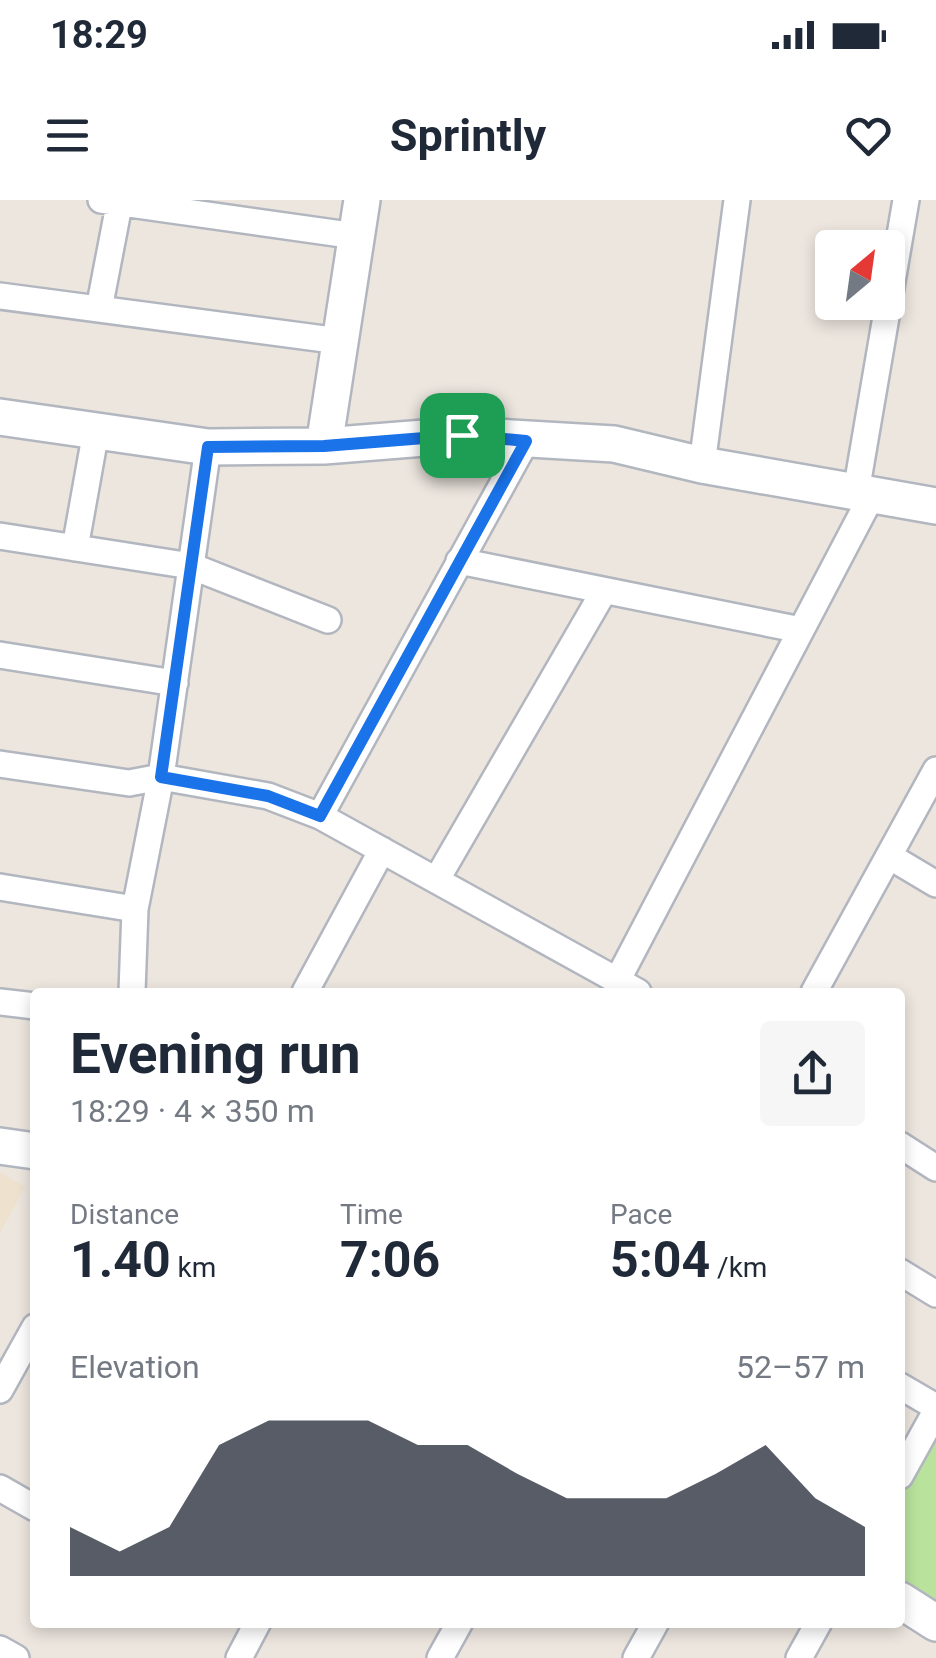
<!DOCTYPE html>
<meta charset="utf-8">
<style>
:root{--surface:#fff;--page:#f6f6f7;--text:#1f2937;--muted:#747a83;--accent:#111827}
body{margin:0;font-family:Roboto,sans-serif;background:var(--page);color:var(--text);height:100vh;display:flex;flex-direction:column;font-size:38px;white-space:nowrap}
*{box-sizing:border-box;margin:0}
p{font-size:32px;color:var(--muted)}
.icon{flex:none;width:55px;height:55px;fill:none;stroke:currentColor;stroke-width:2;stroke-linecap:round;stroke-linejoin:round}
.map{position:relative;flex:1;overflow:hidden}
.drawer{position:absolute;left:30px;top:788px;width:875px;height:640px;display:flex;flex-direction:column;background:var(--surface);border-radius:10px;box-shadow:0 5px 15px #0003}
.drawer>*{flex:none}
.needle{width:65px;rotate:29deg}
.controls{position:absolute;left:815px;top:30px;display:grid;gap:20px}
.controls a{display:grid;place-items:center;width:90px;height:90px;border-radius:10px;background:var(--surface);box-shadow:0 5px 15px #0003;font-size:50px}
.pin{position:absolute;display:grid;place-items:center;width:85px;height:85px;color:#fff;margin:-42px;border-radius:20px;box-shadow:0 5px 15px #0006}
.round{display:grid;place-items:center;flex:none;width:105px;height:105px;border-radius:10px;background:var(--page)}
.headline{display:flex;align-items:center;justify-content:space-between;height:170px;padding:0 40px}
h1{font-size:55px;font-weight:700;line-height:75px}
.stats{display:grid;grid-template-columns:repeat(3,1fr);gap:15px;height:170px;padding:10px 40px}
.stats div{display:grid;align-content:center}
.stats b{font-size:50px;font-weight:700}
.stats small{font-size:28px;font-weight:400}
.stats p{font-size:28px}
.chart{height:280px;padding:20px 40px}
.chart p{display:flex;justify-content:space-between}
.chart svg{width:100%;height:180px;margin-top:10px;fill:var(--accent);opacity:.7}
.status{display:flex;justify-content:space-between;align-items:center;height:70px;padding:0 50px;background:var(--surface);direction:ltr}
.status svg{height:28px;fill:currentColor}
header{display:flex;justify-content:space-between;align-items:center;height:130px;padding:0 40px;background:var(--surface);font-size:45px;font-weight:700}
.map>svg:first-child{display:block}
</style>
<div class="status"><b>18:29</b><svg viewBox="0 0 49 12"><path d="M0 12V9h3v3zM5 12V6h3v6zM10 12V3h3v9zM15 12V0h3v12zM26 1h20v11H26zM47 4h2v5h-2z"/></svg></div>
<header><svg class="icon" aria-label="menu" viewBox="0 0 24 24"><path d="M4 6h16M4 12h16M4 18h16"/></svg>Sprintly<svg class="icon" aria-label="heart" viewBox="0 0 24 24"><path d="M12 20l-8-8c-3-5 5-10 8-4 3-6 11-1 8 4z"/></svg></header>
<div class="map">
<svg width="936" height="1458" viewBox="0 0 936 1458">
<rect width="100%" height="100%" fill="#ede6df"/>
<!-- education -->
<path fill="#eee2cf" d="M0,972L25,987L0,1033Z"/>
<!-- green -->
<path fill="#b9e29d" d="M936,1233V1407L900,1385V1297Z"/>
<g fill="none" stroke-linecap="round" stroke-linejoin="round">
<defs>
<path id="street" d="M101,0L356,36
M0,96L340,141
M99,109L120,0
M702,265L737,0
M856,292L906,0
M0,336L191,366L328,420
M75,348L96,231
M459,361L801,430
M0,455L175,483
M0,564L129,583L161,577L268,596L320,616L638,792
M320,616L526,241
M889,656L936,684
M437,679L604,391
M0,687L135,709L161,577L208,247
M617,781L872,295
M132,792L135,709
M305,792L382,650
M814,792L936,570
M0,802L35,806
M900,945L936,968
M900,1072L936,1094
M900,1186L936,1207
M0,1190L35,1127
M900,1276L936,1211
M0,1288L35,1308
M0,1449L16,1458
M239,1458L258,1422
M440,1458L460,1422
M636,1458L656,1422
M799,1458L819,1422"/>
<path id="secondary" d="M0,217L208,247L324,246L462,235L614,244L702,265L936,306
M324,246L362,0
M0,946L35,951
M900,1400L936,1423"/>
</defs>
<!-- street casing -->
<use href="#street" stroke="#b2b6bf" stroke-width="30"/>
<!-- secondary casing -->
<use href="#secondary" stroke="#b2b6bf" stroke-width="40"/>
<!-- street -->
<use href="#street" stroke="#fff" stroke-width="25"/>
<!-- secondary -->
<use href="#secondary" stroke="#fff" stroke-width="35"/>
</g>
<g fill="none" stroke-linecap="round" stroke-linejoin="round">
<defs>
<path id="route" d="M462,235L526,241L320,616L268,596L161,577L208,247L324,246Z"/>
</defs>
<!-- route casing -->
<use href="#route" stroke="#fff" stroke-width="20"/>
<!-- route -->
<use href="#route" stroke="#1a73e8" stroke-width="12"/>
</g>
</svg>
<div class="controls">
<a><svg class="needle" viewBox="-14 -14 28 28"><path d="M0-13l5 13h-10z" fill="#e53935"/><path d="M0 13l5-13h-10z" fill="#747a83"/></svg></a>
</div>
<div class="pin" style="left:462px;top:235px;background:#1e9e55"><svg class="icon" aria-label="arrive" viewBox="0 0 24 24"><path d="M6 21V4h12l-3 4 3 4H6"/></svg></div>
<section class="drawer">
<div class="headline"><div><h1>Evening run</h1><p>18:29 · 4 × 350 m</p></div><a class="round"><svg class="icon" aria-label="share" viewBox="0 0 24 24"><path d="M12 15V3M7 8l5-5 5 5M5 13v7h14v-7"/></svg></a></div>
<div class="stats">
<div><p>Distance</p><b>1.40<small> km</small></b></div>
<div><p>Time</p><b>7:06</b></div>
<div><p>Pace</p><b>5:04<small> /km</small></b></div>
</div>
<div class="chart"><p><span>Elevation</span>52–57 m</p>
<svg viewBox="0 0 160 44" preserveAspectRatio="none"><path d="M0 44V32L10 38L20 32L30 12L40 6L50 6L60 6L70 12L80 12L90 19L100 25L110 25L120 25L130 19L140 12L150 25L160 32V44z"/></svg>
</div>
</section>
</div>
